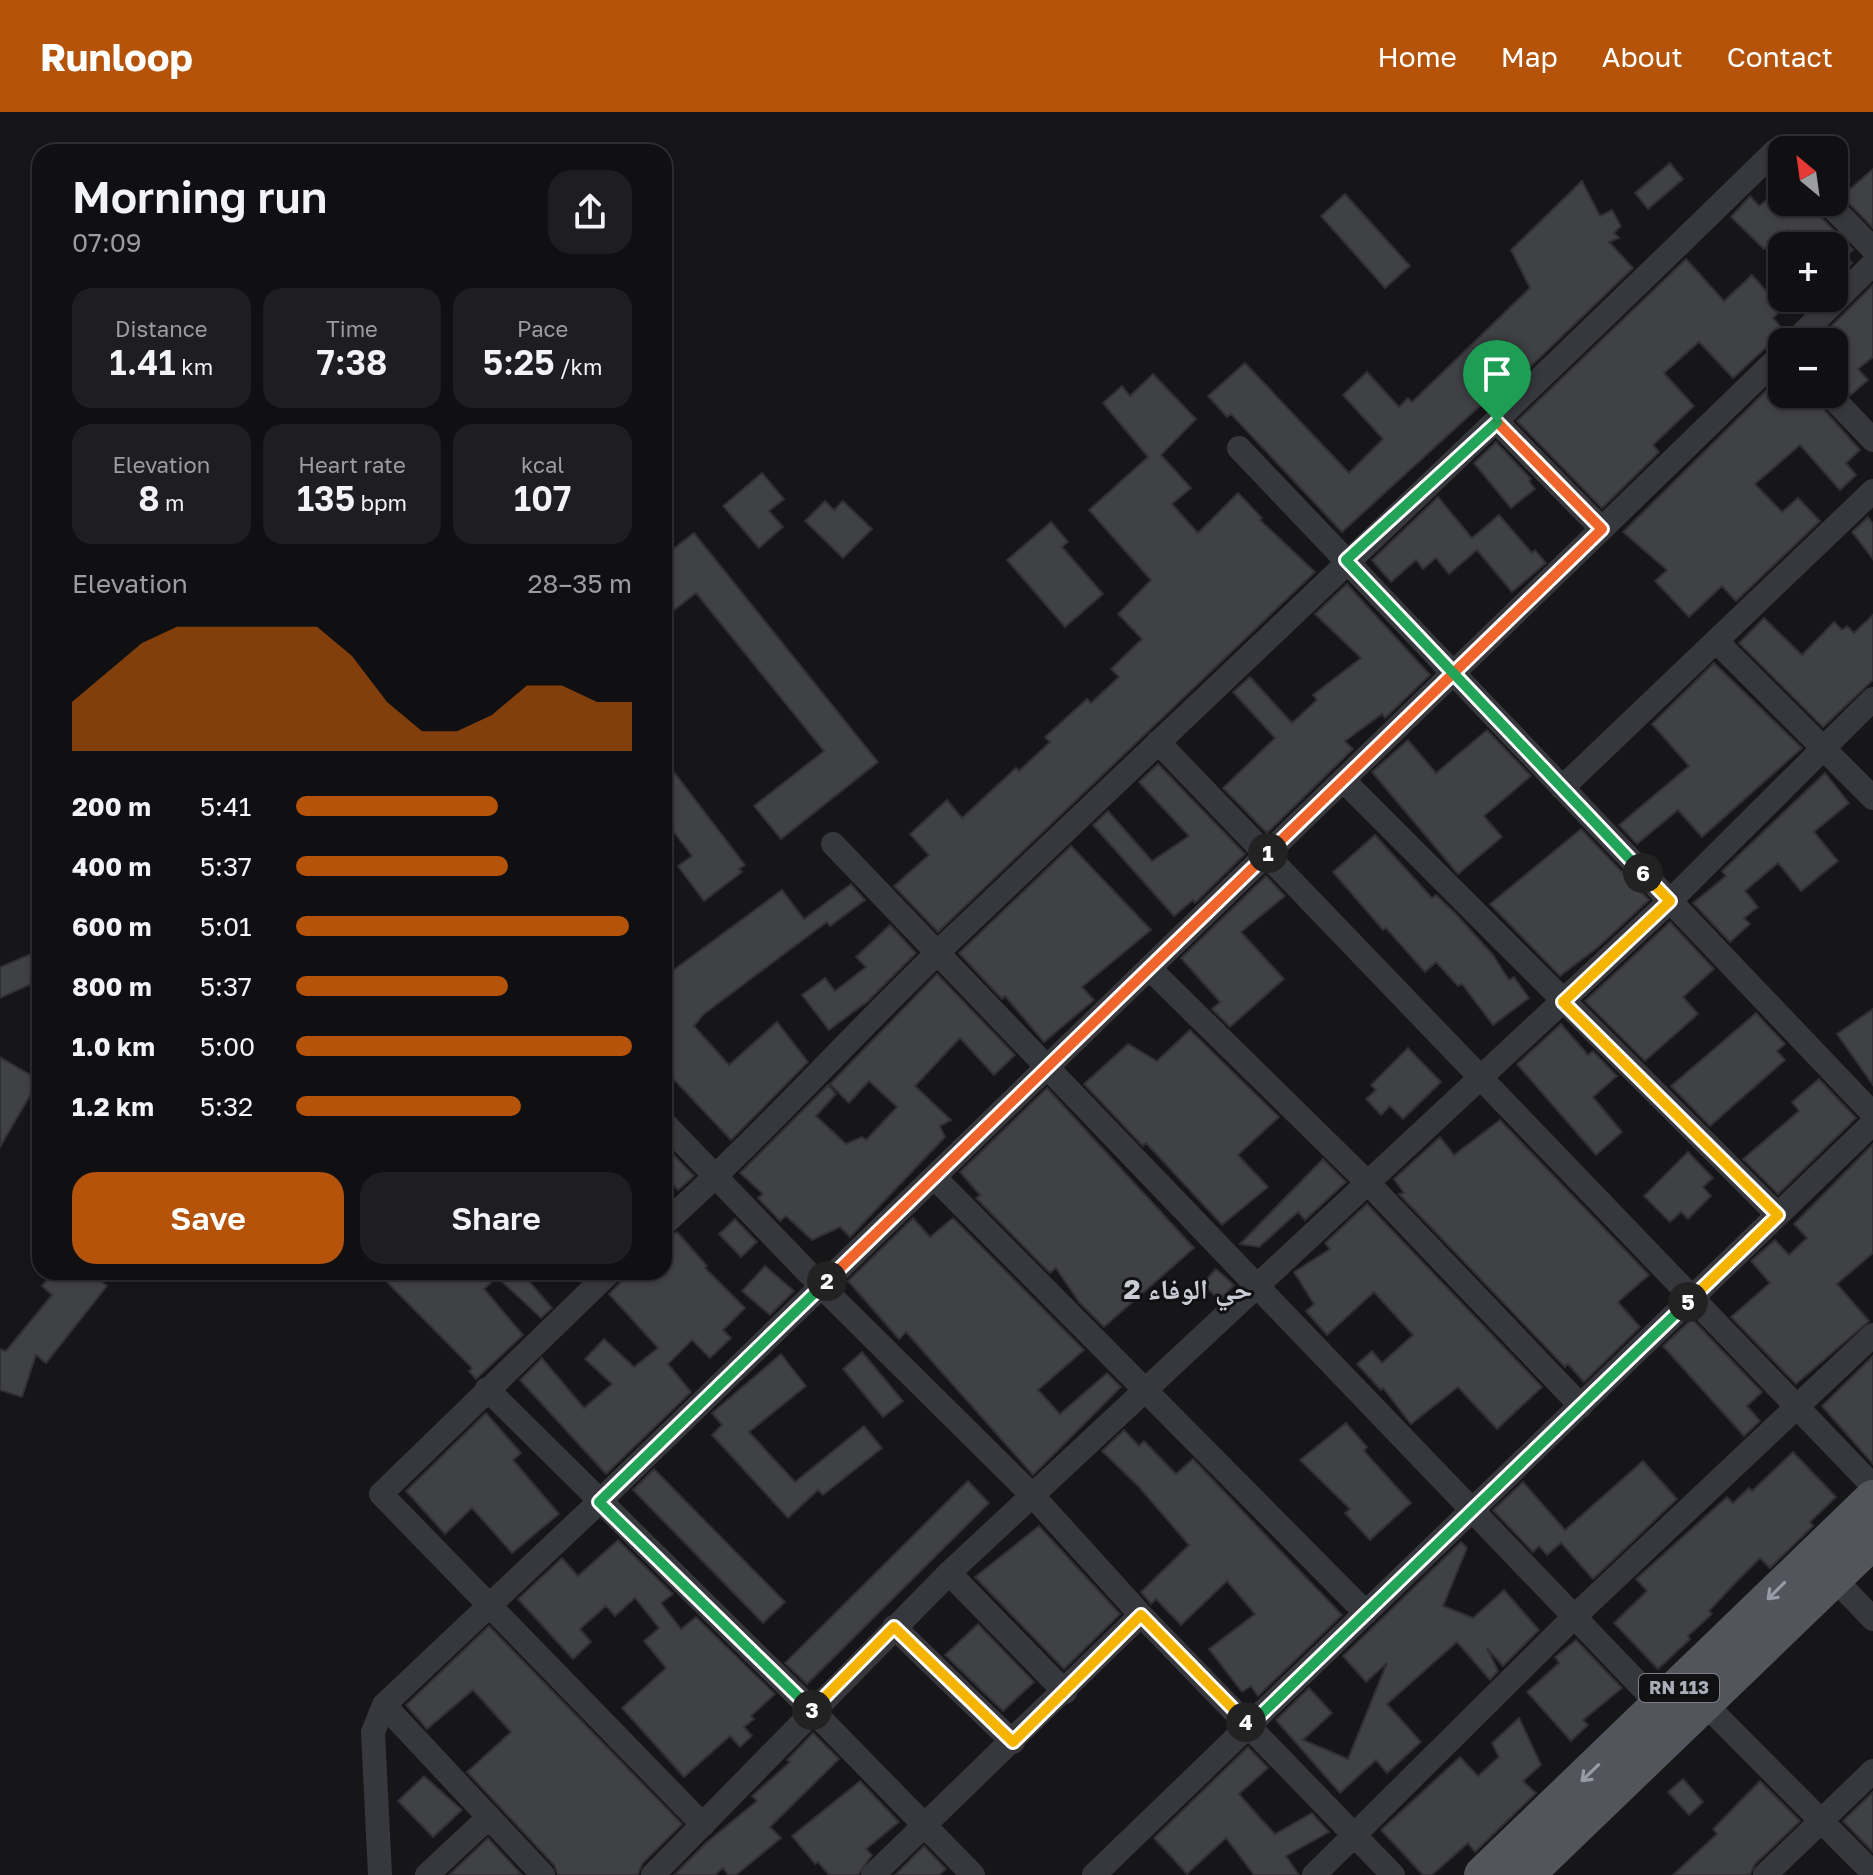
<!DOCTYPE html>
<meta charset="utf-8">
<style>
:root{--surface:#101012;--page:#1e1e20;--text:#f1f3f6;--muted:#9c9d9f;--line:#303032;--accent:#b45309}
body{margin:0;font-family:"Golos Text","Noto Naskh Arabic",sans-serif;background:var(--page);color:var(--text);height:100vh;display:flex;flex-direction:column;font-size:30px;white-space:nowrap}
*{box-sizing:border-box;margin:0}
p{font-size:26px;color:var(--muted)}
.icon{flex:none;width:44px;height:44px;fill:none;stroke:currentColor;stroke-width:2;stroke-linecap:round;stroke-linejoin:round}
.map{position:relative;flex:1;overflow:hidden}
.side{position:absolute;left:32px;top:32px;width:640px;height:1136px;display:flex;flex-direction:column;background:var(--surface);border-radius:24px;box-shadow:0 2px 6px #0004,0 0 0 2px var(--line)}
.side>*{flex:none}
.needle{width:52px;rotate:331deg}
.buttons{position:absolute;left:1768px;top:24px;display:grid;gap:16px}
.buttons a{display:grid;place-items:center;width:80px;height:80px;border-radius:16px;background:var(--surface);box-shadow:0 2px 6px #0004,0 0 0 2px var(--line);font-size:40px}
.pin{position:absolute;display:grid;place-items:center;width:68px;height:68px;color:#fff;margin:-82px -34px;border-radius:50% 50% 50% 0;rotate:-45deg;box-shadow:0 0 8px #0007}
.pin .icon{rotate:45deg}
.km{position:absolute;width:40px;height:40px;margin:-20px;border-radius:50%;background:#222;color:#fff;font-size:22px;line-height:40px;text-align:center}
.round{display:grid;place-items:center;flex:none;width:84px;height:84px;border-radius:24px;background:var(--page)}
.overview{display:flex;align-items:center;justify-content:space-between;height:136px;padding:0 40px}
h1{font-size:44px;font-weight:600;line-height:60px}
.figures{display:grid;grid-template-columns:repeat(3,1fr);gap:12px;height:136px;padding:8px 40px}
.figures div{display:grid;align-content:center;border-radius:20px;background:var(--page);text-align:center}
.figures b{font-size:34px;font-weight:600}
.figures small{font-size:22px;font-weight:400}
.figures p{font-size:22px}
.chart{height:224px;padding:16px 40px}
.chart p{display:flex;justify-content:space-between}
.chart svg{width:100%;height:144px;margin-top:8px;fill:var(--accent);opacity:.7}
.primary-button{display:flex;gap:16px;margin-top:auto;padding:16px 40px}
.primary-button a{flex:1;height:92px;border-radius:24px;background:var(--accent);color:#fff;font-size:32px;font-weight:600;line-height:92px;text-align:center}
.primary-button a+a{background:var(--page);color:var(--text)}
ul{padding:0 40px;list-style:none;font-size:26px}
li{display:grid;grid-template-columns:128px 96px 1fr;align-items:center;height:60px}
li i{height:20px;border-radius:10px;background:var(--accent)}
header{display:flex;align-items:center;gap:48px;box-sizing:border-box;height:112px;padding:0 40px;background:var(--accent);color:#fff}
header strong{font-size:38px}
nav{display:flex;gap:44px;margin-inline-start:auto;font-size:28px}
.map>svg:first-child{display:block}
</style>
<header>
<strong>Runloop</strong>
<nav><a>Home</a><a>Map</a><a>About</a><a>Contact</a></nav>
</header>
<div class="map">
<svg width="1873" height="1763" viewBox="0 0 1873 1763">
<rect width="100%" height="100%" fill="#161618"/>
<!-- building -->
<path fill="#404145" stroke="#303034" stroke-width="2" d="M1670,51L1683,67L1648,97L1635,81Z
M1873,57V116L1842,84Z
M1582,69L1600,104L1612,98L1621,114L1614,121L1619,126L1609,130L1633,156L1498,286L1494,281L1342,420L1231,302L1227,305L1208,284L1245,251L1349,361L1383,327L1343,283L1367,260L1399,295L1408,286L1412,290L1530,176L1511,138Z
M1782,76V90H1812L1816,100L1853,138L1845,144L1852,151L1834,169V134H1800L1788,118L1764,137L1731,105L1750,84L1759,94Z
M1345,82L1410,154L1385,176L1321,104Z
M1686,147L1724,189L1752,163L1782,197L1773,206L1784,219L1779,227L1772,230L1733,266L1699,230L1664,261L1694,294L1653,333L1659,340L1602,396L1517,309Z
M1873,173V245L1858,257L1868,268L1851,283L1834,268V230H1815Z
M1153,262L1196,307L1161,343L1191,376L1172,392L1198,421L1238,381L1262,406L1260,408L1315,460L938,820L894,774L929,743L910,722L947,688L962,706L1016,656L1019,659L1050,630L1045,625L1087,587L1091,591L1119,565L1111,557L1142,527L1118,502L1151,468L1089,398L1148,345L1103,291L1122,274L1130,284Z
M1782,263V282H1810L1860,338L1846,351L1856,363L1840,378L1800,333L1755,372L1782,400L1798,386L1820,409L1736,489L1722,474L1689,505L1655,469L1667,458L1623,420Z
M1496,330L1531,367L1529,369L1535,377L1511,396L1474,351Z
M762,361L784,387L769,399L783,415L759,436L723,394Z
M1438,385L1472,426L1499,403L1532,441L1535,438L1546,451L1512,480L1477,438L1449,462L1436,446L1423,457L1416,448L1391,470L1372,448Z
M825,389L834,398L843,389L872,417L843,446L805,409Z
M1868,405L1873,412V447L1852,420Z
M1051,410L1068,430L1062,435L1103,482L1065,515L1007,448Z
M694,421L878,650L781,727L754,694L824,639L696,481L664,506V444Z
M1347,472L1430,563L1385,606L1382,602L1345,629L1353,637L1267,721L1223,676L1275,626L1233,580L1250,565L1292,611L1317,588L1313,583L1361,546L1315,502Z
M1873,503V568L1823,615L1739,531L1764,506L1802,543L1834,510L1842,518L1847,514L1854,521Z
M1714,551L1802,636L1702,725L1678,698L1637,732L1619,713L1689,654L1652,612Z
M1487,618L1531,664L1484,704L1502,725L1458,762L1372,660L1408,628L1436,661Z
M664,647L745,753L739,757L742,760L704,789L678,754L692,744L664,707Z
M1158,652L1245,742L1195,791L1193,788L1174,804L1093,713L1108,699L1152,749L1189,724L1139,670Z
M1825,661L1849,691L1814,720L1838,749L1801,779L1778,751L1745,779L1758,795L1744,806L1750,812L1730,830L1693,791L1726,764L1722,759Z
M1581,717L1649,788L1597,836L1560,864L1490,792Z
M1375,723L1432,786L1436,783L1457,803L1493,843L1509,868L1514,865L1529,886L1493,913L1462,872L1458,874L1436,850L1425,860L1386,816L1383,818L1333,760Z
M1071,734L1151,818L1082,875L1094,888L1044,930L1005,884L1002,887L959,841Z
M1266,764L1285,784L1241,820L1284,867L1230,915L1212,897L1220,890L1181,846Z
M851,772L865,788L830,814L827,810L704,902L694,914L729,953L777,910L808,950L731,1028L664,957V865L782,778L804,807Z
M1670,810L1714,857L1683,885L1698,902L1645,949L1585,889Z
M890,813L916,841L868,889L829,918L802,883L825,866L835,879L866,855L856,845Z
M40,838V868L0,886V855Z
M937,862L1015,943L994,963L960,926L915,974L951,1008L940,1014L945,1025L850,1125L840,1115L812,1128L786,1104L780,1109L758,1086L763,1082L740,1061L828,973L836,982L816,1004L846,1032L862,1025L866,1028L897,995L869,969L849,991L830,972Z
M1873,897V973L1837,922Z
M1756,901L1785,932L1777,939L1785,948L1710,1014L1671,974Z
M1561,912L1588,943L1593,939L1617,964L1593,985L1622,1020L1596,1043L1517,952Z
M1190,918L1279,1005L1238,1043L1268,1075L1222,1113L1146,1031L1143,1034L1084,972L1128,932L1157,949Z
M1408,936L1441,970L1403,1007L1390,994L1381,1003L1366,987L1376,978L1371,973Z
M0,945L39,968L0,1035Z
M1819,967L1856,1006L1778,1082L1743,1047L1799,999L1792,990Z
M1047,976L1194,1136L1104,1215L1079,1190L1056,1156L1050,1161L976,1086L980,1083L960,1060Z
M1500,1008L1649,1163L1618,1190L1640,1215L1584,1270L1568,1252L1565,1255L1399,1082L1404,1081L1394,1067L1440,1025L1454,1043Z
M1873,1032V1141L1837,1172L1869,1209L1796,1272L1731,1205L1770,1171L1751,1149L1775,1128L1789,1143L1807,1126L1794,1112Z
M664,1033L694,1064L678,1078L664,1063Z
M1688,1040L1713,1066L1703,1075L1711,1084L1688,1107L1681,1100L1670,1110L1644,1084Z
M1323,1047L1346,1070L1305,1108L1298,1100L1259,1135L1240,1132Z
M1367,1092L1542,1275L1497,1317L1458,1275L1411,1312L1383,1276L1381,1278L1357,1252L1372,1239L1382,1251L1413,1223L1374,1180L1327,1223L1306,1199L1314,1192L1294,1160L1330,1137L1325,1131Z
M913,1106L930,1125L953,1106L1084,1238L1038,1278L1060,1302L1107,1261L1121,1275L1033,1363L906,1220L899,1227L848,1169Z
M735,1107L757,1130L741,1145L719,1122Z
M677,1120L707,1154L705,1156L745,1196L723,1218L731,1226L710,1246L692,1228L668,1252L691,1280L606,1362L520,1268L542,1246L584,1296L612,1272L585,1247L604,1227L634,1255L658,1236L609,1182L621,1170L625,1160H664V1127Z
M765,1154L794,1179L770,1203L742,1179Z
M1216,1157L1234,1173L1220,1188L1202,1172Z
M54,1160H90L107,1174L46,1251L36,1243L22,1285L0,1278V1237L6,1239L52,1183L42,1174Z
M377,1160H521L552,1196L541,1206L497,1165L484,1177L523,1223L476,1267L469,1259L472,1256Z
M1692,1207L1762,1280L1747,1294L1760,1309L1744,1324L1663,1234Z
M862,1240L903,1289L883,1305L843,1257Z
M781,1242L806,1274L749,1320L795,1370L864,1314L882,1336L823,1383L818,1378L788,1406L712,1323L722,1313L712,1301Z
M1873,1244V1352L1822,1294Z
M486,1301L521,1341L513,1348L559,1402L512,1441L472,1396L445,1422L406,1379Z
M1346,1311L1367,1335L1364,1339L1411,1391L1370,1428L1345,1401L1350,1397L1300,1348Z
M1124,1318L1139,1334L1144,1329L1176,1362L1193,1347L1342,1503L1258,1584L1251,1574L1242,1580L1209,1537L1255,1502L1227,1469L1181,1513L1156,1487L1151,1492L1141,1480L1189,1433L1139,1375L1102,1339Z
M1793,1340L1836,1385L1810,1410L1813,1414L1770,1456L1760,1446L1738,1468L1709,1499L1712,1502L1688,1524L1690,1527L1658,1557L1614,1511L1647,1479L1636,1467L1727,1385L1733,1391L1749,1376L1752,1379Z
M1643,1349L1677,1387L1593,1467L1561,1431L1547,1443L1539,1434L1533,1440L1493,1398L1523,1370L1565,1418Z
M654,1357L785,1490L763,1511L633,1378Z
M968,1369L989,1391L807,1572L785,1551Z
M1039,1414L1120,1502L1064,1557L975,1465Z
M618,1428L673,1482L661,1491L681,1517L696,1505L775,1582L751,1604L754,1607L744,1615L752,1624L740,1635L730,1624L684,1665L622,1596L666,1556L644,1529L659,1516L635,1486L615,1504L606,1494L580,1517L591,1530L573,1547L518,1487L562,1446L578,1464Z
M1461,1430L1467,1436L1443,1494L1473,1506L1504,1478L1539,1518L1503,1554L1487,1536L1498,1559L1490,1568L1457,1530L1387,1592L1421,1630L1387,1661L1376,1648L1340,1681L1276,1608L1309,1576L1332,1601L1303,1628L1348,1647L1387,1551L1366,1570L1343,1544Z
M978,1512L1034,1570L1003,1599L945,1543Z
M489,1514L682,1712L642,1752L638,1763H558L554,1753L467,1660L511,1620L473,1578L427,1617L406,1593Z
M1576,1528L1622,1576L1583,1608L1588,1613L1571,1629L1527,1580L1559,1551L1555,1545Z
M1519,1606L1541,1653L1523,1669L1536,1681L1475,1740L1468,1731L1432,1763H1423L1381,1718L1460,1645L1478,1664L1499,1645L1492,1631Z
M813,1621L839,1647L770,1715L781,1726L736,1763H728L723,1756L715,1763H674L707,1730L757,1689L752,1684L790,1650L787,1648Z
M1248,1635L1268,1656L1239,1682L1262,1708L1275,1722L1312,1701L1329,1720L1286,1744L1299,1763H1254L1226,1726L1187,1762L1154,1726Z
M424,1664L462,1698L433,1725L398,1689Z
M1683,1667L1703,1690L1689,1703L1668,1680Z
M860,1669L899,1710L866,1737L872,1743L858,1763H829L818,1750L815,1752L792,1724Z
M1760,1669L1800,1709L1755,1752L1750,1763H1673L1717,1722L1713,1717Z
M1873,1680V1740L1843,1709Z
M488,1726L522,1763H449Z
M924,1734L946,1757L939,1763H895Z"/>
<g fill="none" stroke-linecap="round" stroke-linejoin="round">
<!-- minor -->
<path stroke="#37383d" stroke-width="24" d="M1827,90L1873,137
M1794,230L1873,152
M1829,282L1873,328
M1497,310L1602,417
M1239,336L1873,1002
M1716,529L1873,686
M1158,630L1873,1374
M1343,668L1778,1103
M1562,676L1873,379
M833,732L1660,1594
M1149,856L1369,1072L1581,1294
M664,1011L822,1175L1033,1384L1141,1503L1393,1763
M934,1065L1366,1501
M664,1112C766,1020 857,917 957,822C1231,561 1506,302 1776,38L1782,43
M610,1160L381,1382L703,1713
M487,1277L813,1599L973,1763
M1825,1457L1873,1507
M949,1461L1065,1580
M894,1515L1013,1630
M1704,1591L1873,1761
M380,1763L373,1620L384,1593
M427,1763L489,1705
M543,1763L384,1593L599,1390L1782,242
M653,1763L949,1461L1670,789L1873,587
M873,1763L1141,1503
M1094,1763L1873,1011
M1314,1763L1574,1505L1873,1223
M1765,1763L1873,1659"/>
<!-- primary -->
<path stroke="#53555c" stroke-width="38" d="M1483,1763L1873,1387
M1525,1763L1873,1428"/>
</g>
<!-- one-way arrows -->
<defs><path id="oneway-shaft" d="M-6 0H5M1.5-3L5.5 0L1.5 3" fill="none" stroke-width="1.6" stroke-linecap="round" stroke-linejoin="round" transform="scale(2)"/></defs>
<g stroke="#979ba6">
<use href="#oneway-shaft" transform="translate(1776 1479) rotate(135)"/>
<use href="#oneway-shaft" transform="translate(1590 1661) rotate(136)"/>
</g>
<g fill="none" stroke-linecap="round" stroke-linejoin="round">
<defs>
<path id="split-1" d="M1268,741L1602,417L1497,310"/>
<path id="split-2" d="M827,1169L1268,741"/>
<path id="split-3" d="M812,1598L599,1390L827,1169"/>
<path id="split-4" d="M812,1598L894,1515L1013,1630L1141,1503L1246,1610"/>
<path id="split-5" d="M1246,1610L1249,1614L1688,1190"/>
<path id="split-6" d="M1643,761L1670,789L1563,890L1778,1103L1688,1190"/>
<path id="split-7" d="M1497,310L1346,448L1643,761"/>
</defs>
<!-- split-1 casing -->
<use href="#split-1" stroke="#fff" stroke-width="16"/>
<!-- split-2 casing -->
<use href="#split-2" stroke="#fff" stroke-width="16"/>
<!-- split-3 casing -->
<use href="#split-3" stroke="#fff" stroke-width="16"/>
<!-- split-4 casing -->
<use href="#split-4" stroke="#fff" stroke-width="16"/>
<!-- split-5 casing -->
<use href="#split-5" stroke="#fff" stroke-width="16"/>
<!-- split-6 casing -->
<use href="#split-6" stroke="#fff" stroke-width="16"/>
<!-- split-7 casing -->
<use href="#split-7" stroke="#fff" stroke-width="16"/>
<!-- split-1 -->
<use href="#split-1" stroke="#f0652b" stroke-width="10"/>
<!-- split-2 -->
<use href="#split-2" stroke="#f0652b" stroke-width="10"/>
<!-- split-3 -->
<use href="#split-3" stroke="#22a559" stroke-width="10"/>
<!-- split-4 -->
<use href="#split-4" stroke="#f5b400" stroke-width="10"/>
<!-- split-5 -->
<use href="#split-5" stroke="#22a559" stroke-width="10"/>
<!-- split-6 -->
<use href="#split-6" stroke="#f5b400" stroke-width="10"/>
<!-- split-7 -->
<use href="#split-7" stroke="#22a559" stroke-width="10"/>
</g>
<g text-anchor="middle" stroke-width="6" stroke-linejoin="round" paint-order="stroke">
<!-- shield labels -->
<rect fill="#111113" stroke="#7b7e86" stroke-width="2" x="1639" y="1562" width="80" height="28" rx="6"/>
<g font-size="18" font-weight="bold" fill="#a8adb8">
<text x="1679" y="1582">RN 113</text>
</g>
<!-- district labels -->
<g font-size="28" font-weight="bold" fill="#c9ccd4" stroke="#111113">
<text x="1188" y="1187">حي الوفاء 2</text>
</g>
</g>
</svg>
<div class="buttons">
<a><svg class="needle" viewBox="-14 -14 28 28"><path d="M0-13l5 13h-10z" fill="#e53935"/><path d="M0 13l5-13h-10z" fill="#9c9d9f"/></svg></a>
<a>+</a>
<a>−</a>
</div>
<div class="pin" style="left:1497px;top:310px;background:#1e9e55"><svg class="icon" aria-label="arrive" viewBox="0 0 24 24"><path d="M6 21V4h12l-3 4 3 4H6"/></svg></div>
<b class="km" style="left:1268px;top:741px">1</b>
<b class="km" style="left:827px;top:1169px">2</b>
<b class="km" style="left:812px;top:1598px">3</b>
<b class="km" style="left:1246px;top:1610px">4</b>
<b class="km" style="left:1688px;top:1190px">5</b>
<b class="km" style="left:1643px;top:761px">6</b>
<section class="side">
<div class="overview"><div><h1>Morning run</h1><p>07:09</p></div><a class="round"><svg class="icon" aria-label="share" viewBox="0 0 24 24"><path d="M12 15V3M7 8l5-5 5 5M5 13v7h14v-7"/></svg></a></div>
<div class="figures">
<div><p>Distance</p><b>1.41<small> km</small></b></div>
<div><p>Time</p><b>7:38</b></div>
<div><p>Pace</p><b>5:25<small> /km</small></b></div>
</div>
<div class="figures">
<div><p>Elevation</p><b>8<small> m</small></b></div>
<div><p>Heart rate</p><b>135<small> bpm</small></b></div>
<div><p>kcal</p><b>107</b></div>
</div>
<div class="chart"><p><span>Elevation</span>28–35 m</p>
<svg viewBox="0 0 160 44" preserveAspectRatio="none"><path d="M0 44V29L10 20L20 11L30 6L40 6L50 6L60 6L70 6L80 15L90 29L100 38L110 38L120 33L130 24L140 24L150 29L160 29V44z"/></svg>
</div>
<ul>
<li><b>200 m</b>5:41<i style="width:60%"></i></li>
<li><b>400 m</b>5:37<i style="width:63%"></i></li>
<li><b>600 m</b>5:01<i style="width:99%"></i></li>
<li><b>800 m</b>5:37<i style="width:63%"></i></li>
<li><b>1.0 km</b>5:00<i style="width:100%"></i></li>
<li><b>1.2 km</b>5:32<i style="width:67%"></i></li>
</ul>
<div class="primary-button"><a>Save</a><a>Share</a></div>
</section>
</div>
